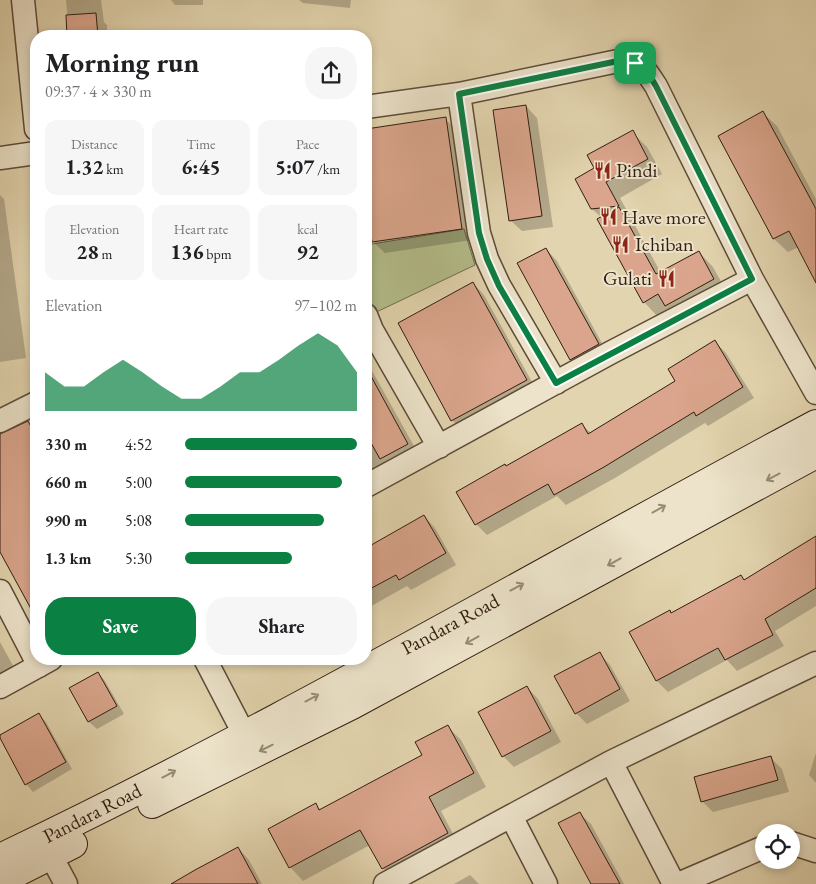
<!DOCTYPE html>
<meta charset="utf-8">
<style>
:root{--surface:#fff;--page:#f6f6f6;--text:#202124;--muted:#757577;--accent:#0b8043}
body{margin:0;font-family:"EB Garamond",serif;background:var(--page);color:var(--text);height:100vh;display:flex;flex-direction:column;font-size:19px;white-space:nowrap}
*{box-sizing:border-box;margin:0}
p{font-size:16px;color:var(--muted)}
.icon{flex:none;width:28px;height:28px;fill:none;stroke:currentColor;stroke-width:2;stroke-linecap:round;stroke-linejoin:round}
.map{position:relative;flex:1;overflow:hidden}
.panel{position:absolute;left:30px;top:30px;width:342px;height:635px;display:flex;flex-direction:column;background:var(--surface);border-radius:20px;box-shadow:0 2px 8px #0003}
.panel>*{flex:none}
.tools{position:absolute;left:755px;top:824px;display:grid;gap:10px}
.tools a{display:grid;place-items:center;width:45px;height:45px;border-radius:50%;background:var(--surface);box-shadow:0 2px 8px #0003;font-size:25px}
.pin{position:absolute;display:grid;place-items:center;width:42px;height:42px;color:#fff;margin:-21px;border-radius:10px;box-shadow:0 2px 8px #0006}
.round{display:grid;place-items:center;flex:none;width:52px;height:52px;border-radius:20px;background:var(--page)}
.summary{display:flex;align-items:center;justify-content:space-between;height:85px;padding:0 15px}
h1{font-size:28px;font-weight:700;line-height:38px}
.figures{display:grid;grid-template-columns:repeat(3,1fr);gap:8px;height:85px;padding:5px 15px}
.figures div{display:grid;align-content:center;border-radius:12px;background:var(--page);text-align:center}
.figures b{font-size:21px;font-weight:700}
.figures small{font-size:14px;font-weight:400}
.figures p{font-size:14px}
.chart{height:140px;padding:10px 15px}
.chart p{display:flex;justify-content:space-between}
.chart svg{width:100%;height:90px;margin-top:5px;fill:var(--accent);opacity:.7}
.action{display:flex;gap:10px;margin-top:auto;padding:10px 15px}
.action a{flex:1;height:58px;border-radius:20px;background:var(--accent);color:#fff;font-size:20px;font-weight:700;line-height:58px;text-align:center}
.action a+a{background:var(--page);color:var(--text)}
ul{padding:0 15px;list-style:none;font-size:16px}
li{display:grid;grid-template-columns:80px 60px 1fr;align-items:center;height:38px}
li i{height:12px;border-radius:6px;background:var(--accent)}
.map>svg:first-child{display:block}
</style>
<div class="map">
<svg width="816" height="884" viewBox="0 0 816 884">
<rect width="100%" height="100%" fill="#e2d4ae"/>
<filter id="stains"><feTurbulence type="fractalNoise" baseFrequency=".004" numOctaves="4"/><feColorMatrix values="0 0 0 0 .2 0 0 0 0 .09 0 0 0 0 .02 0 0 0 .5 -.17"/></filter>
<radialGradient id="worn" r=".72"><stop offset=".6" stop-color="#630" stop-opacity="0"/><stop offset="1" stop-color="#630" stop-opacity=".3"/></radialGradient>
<!-- green -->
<path fill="#b3bd8a" stroke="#726d4e" d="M464,229L475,265L366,317V245Z"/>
<!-- shadow -->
<path fill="#0003" d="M66,0H101L104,22L107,25V36H69Z
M171,0H203V5H175Z
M299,0H351L350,8L303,3Z
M526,106L537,118L553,227L522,231L510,220Z
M763,113L777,126L816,199V281L799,247L788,252L774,239L719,136Z
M445,119L457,130L472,240L385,253L373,242Z
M632,132L647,147L662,174L620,198L661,273L699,252L713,267L728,294L658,317L644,302L602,218L592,209L596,168Z
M0,195L4,199L26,358L0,362Z
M546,249L557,261L609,356L582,370L571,359Z
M473,283L484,295L537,391L463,431L452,420Z
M715,342L726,353L754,398L708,426L705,423L615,478L566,505L557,496L487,535L476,524L506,467L582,425L591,433L676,381Z
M366,360L419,455L366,484Z
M28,423L36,431V616L0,550V434Z
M424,516L435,528L456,565L411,590L407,586L366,609V549Z
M816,539V606L775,631L784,646L737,671L727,660L668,692L657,681L672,614L741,577L745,581Z
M0,642L22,682L0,695Z
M599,653L610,665L630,701L587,724L576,713Z
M98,673L105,681L124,714L97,729L89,722L71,689Z
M527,687L538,699L561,742L514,767L503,756Z
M39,715L46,722L72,769L33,792L26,784Z
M447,726L461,740L486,787L441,811L460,847L396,881L383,868L370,845L303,881L290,867L316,805L321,810L424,755Z
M816,753V783L809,775Z
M771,758L782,769L789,792L713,812L702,801Z
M579,813L591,824L624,884H593Z
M238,848L249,860L262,884H173Z
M470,875L479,884H454Z"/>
<!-- building -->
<path fill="#daa58c" stroke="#311d12" d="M96,13L98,36H67L66,15Z
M526,105L542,216L509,221L493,110Z
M763,111L816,209V283L789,231L773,239L718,136Z
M446,117L462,229L372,242L366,200V129Z
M633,130L648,159L606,182L619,206L591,209L575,179L594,168L587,155Z
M619,207L656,274L699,251L714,279L665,306L658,294L643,303L597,219Z
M546,248L599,344L570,360L517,263Z
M473,282L527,380L451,421L398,323Z
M715,340L743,387L696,416L694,412L604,467L554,495L548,484L475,525L456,492L505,464L506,466L582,423L588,434L675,381L668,369Z
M366,367L408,444L380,459L366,434Z
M28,421L36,436V618L0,552V434Z
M424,515L446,553L399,580L396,575L366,591V548Z
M816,536V588L765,619L773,635L725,660L718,648L656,681L629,632L670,610L671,613L741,575L744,580Z
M600,652L620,689L575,714L554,676Z
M98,672L117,706L88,722L69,688Z
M527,686L551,731L502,757L478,712Z
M39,713L66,762L25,785L0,738V735Z
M448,725L474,773L429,797L448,833L382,869L360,830L289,868L268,829L316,803L319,810L422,755L415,742Z
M771,756L778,780L701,802L694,777Z
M580,812L620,884H591L558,823Z
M238,847L258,884H171L195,870Z"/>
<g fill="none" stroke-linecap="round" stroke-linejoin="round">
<defs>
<path id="minor" d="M23,0L36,129
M459,94L479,233L487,259L499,285L556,383
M366,107L459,94L618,61C642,63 643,66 656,86L752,279L816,393
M0,158L36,153
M366,315L372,330L439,447
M0,421L36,403
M366,486L610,353L752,279
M0,591L39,666
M205,659L244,734
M0,687L51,659
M611,762L674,884
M511,816L546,884
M43,841L66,884
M791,843L816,851
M385,884L611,762L816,663
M678,884L764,847"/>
<path id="secondary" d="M152,804L352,705L816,454
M0,858C278,726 544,569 816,424
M0,881L73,844"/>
</defs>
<!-- minor casing -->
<use href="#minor" stroke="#5d4b39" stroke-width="25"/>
<!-- secondary casing -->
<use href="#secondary" stroke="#311d12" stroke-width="30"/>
<!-- minor -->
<use href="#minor" stroke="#ece3ca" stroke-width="22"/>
<!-- secondary -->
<use href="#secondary" stroke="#ece3ca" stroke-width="28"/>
</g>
<!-- one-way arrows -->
<defs><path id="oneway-shaft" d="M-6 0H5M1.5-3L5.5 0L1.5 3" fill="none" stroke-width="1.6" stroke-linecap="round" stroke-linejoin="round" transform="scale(1.25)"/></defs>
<g stroke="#988a77">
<use href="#oneway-shaft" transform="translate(773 477) rotate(152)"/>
<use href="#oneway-shaft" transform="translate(659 509) rotate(-29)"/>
<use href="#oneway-shaft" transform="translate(614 562) rotate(151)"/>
<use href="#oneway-shaft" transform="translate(517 587) rotate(-28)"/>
<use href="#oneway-shaft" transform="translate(472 640) rotate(151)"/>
<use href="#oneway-shaft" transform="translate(312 698) rotate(-28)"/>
<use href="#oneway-shaft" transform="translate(266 748) rotate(154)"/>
<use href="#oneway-shaft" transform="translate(169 774) rotate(-28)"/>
</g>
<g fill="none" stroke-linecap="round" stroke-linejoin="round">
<defs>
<path id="route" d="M618,61C642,63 644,66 656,86L752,279L556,383L499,286L487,259L479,233L459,94Z"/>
</defs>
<!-- route casing -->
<use href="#route" stroke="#fff" stroke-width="10"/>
<!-- route -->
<use href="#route" stroke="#0b8043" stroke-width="6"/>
</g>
<!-- icons -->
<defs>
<symbol id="restaurant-bare" viewBox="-9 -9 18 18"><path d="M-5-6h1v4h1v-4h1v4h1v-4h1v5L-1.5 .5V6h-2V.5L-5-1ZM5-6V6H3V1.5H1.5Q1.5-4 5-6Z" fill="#8f2418" stroke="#ece3ca" stroke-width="2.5" paint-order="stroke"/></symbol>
</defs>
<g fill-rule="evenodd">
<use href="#restaurant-bare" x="590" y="158" width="25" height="25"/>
<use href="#restaurant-bare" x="596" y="204" width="25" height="25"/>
<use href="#restaurant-bare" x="608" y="232" width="25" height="25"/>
<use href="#restaurant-bare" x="654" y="266" width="25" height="25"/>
</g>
<g text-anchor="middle" stroke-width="4" stroke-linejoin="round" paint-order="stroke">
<!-- poi labels -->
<g font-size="20" fill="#311d12" stroke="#ece3ca" text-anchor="start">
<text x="616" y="177">Pindi</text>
<text x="622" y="224">Have more</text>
<text x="635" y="251">Ichiban</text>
<text x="652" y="285" text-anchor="end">Gulati</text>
</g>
<!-- street labels -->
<g font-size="20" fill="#311d12" stroke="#ece3ca">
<text transform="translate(450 624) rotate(-28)" y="7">Pandara Road</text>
<text transform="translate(92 813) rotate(-27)" y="7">Pandara Road</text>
</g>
</g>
<rect width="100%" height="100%" filter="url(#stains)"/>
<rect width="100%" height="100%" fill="url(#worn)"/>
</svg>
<div class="tools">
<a><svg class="icon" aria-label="locate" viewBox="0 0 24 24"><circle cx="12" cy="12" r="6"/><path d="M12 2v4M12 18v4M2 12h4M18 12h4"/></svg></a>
</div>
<div class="pin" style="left:635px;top:63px;background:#1e9e55"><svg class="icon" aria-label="arrive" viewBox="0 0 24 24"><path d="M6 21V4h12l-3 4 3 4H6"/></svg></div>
<section class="panel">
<div class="summary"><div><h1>Morning run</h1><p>09:37 · 4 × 330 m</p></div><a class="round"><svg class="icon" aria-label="share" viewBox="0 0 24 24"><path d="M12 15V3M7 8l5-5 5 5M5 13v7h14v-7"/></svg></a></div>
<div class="figures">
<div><p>Distance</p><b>1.32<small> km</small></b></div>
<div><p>Time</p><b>6:45</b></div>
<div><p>Pace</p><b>5:07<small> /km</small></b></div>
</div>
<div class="figures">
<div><p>Elevation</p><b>28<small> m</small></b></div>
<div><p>Heart rate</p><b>136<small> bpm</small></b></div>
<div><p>kcal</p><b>92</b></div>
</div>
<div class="chart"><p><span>Elevation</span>97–102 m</p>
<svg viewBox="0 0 160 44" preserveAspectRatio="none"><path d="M0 44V25L10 32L20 32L30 25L40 19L50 25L60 32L70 38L80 38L90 32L100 25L110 25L120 19L130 12L140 6L150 12L160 25V44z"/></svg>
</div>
<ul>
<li><b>330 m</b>4:52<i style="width:100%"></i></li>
<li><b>660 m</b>5:00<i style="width:91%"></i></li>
<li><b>990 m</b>5:08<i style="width:81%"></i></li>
<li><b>1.3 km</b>5:30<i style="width:62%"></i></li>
</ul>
<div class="action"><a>Save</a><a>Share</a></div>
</section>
</div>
